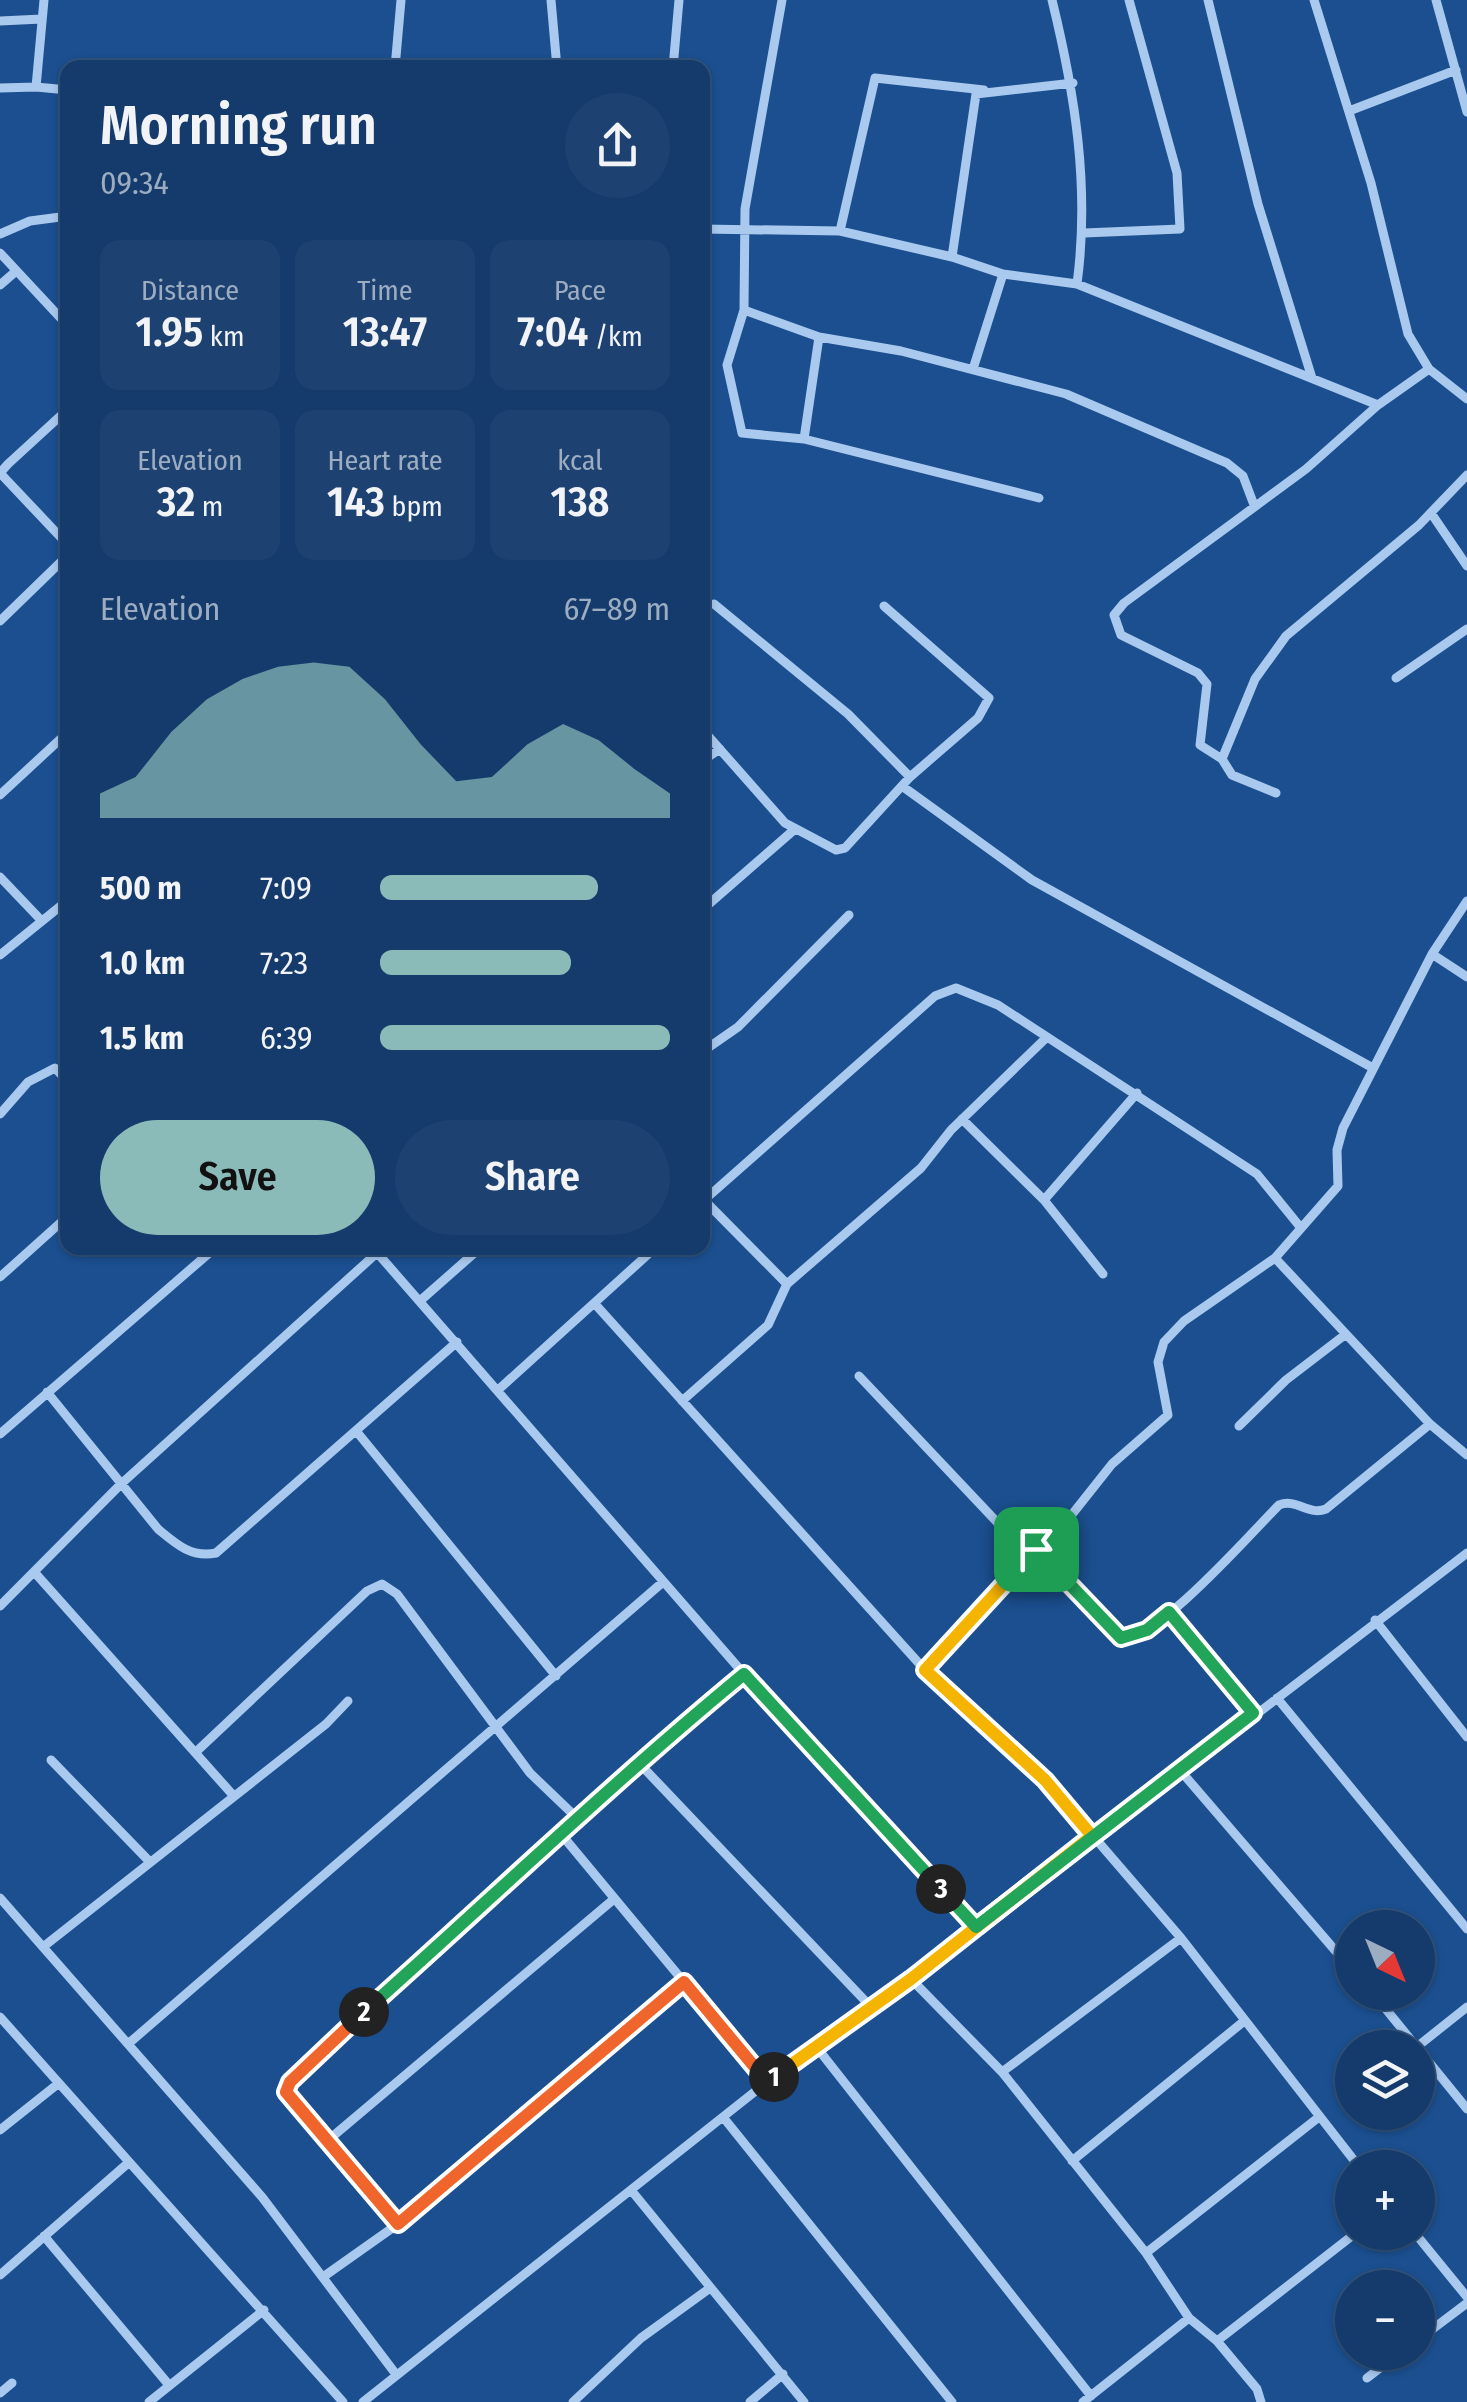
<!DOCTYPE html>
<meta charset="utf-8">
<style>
:root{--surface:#143b6b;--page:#1d4271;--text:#f1f3f6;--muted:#9dadc1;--line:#33557e;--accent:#8bbbb9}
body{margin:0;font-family:"Fira Sans Condensed",sans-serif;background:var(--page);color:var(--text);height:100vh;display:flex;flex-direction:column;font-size:38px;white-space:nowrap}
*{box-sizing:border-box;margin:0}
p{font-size:32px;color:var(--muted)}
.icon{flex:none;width:55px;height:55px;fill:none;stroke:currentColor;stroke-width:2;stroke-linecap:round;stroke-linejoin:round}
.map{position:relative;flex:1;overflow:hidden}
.side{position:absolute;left:60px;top:60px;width:650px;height:1195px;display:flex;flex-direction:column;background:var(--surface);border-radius:20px;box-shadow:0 2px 8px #0004,0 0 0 2px var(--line)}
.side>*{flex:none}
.needle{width:65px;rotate:137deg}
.tools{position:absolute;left:1335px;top:1910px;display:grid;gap:20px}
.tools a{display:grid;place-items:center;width:100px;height:100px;border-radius:50%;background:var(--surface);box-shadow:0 2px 8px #0004,0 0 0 2px var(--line);font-size:50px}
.pin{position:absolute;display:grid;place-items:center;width:85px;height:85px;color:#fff;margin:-42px;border-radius:20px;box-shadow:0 5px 15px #0006}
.km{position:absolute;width:50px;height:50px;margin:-25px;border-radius:50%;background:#222;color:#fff;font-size:28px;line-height:50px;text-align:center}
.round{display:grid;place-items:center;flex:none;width:105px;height:105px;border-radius:52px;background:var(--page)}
.summary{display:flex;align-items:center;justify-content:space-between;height:170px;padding:0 40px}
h1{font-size:55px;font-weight:600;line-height:75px}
.figures{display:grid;grid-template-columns:repeat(3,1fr);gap:15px;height:170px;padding:10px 40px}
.figures div{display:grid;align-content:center;border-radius:20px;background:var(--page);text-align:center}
.figures b{font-size:42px;font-weight:600}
.figures small{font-size:28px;font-weight:400}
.figures p{font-size:28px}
.chart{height:280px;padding:20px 40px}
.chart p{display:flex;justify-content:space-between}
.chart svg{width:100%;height:180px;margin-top:10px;fill:var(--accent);opacity:.7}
.button{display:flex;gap:20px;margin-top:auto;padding:20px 40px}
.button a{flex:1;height:115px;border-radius:60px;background:var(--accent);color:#111;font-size:40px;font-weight:600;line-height:115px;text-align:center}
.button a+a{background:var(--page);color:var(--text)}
ul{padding:0 40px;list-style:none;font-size:32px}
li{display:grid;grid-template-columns:160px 120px 1fr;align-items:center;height:75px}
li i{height:25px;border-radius:12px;background:var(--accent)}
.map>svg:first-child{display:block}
</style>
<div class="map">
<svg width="1467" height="2402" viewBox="0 0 1467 2402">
<rect width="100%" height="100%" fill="#1b4f8f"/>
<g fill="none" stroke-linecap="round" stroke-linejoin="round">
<!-- minor -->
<path stroke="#a9c9ee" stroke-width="9" d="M551,0L557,68
M782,0L745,209L744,310L727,365L742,433L804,439L1039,498
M1052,0C1075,94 1090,187 1077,284
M1208,0L1258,204L1312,378
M1314,0L1371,183L1408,334L1429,369L1467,399
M1436,0L1467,112
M0,21L42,19
M395,68L401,0
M673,68L679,0
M36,87L68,90
M0,88L36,87L44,0
M1349,111L1456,70
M702,229L840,231L952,257L1003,274L1077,284L1378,405
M840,231L875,78L984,90
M1084,233L1180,229L1177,173L1129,0
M0,234L30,221L68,216
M0,253L68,326
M952,257L976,94L1073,83
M0,285L15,272
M744,310L819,337L901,351L1066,394L1227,463L1243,476L1254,505
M973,369L1003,274
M68,409L8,464L0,473L68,545
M804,439L819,337
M1431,513L1467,566
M714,604L848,714L910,777
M0,621L68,555
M1396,678L1467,629
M702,729L785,823L836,850L845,848L910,777L978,718L989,698L884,606
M1222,759L1200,745L1207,684L1198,673L1121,635L1114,615L1124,603L1306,469L1378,405L1429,369
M702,761L720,749
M902,786L1032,880L1373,1068
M1276,793L1232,775L1222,759L1255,679L1286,636L1419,525L1467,475
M0,795L68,732
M0,877L40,919
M702,910L795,829
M1432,954L1467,977
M0,955L68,900
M702,1052L738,1027L849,915
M0,1114L28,1082L55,1068L68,1082
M962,1119L1044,1200L1103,1274
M702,1198L787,1284
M1044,1200L1137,1093
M702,1202L935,996L956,988L998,1005L1257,1174L1301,1228
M373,1248L744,1674L976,1927
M1275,1258L1430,1424L1467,1455
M0,1277L68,1216
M421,1300L480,1248
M595,1304L925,1670L1045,1780L1181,1938L1360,2168
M859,1376L1029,1556
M498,1390L655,1248
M47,1392L158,1529C176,1544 191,1558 216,1553L457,1342
M682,1401L768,1325L787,1284L921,1168L951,1130L1046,1038
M1239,1426L1286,1380L1346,1334
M357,1432L556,1676
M0,1434L215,1248
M1036,1549L1121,1639C1158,1640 1250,1534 1279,1505C1297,1498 1308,1516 1326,1509L1430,1424
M36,1574L232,1794
M0,1606L121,1484L378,1252
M1169,1612L1253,1713
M1375,1620L1467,1737
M925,1670L1066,1522L1112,1464L1168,1415L1158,1362L1164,1342L1184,1321L1275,1258L1338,1186L1337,1150L1343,1128L1432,954L1467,901
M1277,1698L1467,1929
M197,1751L367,1591L382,1584L397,1594L530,1773L577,1818
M51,1760L149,1861
M638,1762L871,2007
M1179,1769L1352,1970
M561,1834L767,2082
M0,1898L262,2197L395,2373
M43,1947L326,1724L348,1701
M911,1979L1002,2072L1146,2253L1189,2318
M1372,1992L1467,2109
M0,2017L343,2402
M128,2044L663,1582
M1418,2046L1467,2007
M818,2049L1091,2396
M1002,2072L1181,1938
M723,2117L952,2402
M0,2130L59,2083
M326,2142L614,1899
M1072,2161L1243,2022
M631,2190L804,2402
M398,2224L291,2101L286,2088L638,1762L744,1674
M1414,2232L1467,2297
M44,2236L169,2385
M1146,2253L1319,2117
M0,2275L127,2164
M323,2277L398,2224L684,1981
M1418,2340L1467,2303
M1217,2341L1257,2389L1261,2402
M1367,2378L1401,2352
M0,2393L12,2383
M149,2402L264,2310
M363,2402L767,2082L911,1979L1467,1553
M573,2402L641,2338L710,2288
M750,2402L783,2374
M1083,2402L1189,2318L1217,2341L1357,2232"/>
</g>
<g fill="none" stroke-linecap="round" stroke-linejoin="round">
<defs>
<path id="split-1" d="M774,2077L911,1979L1092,1836L1045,1780L925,1670L1036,1549"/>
<path id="split-2" d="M364,2012L290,2082L286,2092L398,2224L684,1982L767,2082L774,2077"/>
<path id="split-3" d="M364,2012C491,1899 613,1782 744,1674L941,1889"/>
<path id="split-4" d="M941,1889L976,1927L1253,1713L1169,1612L1147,1630L1121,1638L1036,1549"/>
</defs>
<!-- split-1 casing -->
<use href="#split-1" stroke="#fff" stroke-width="20"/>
<!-- split-2 casing -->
<use href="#split-2" stroke="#fff" stroke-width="20"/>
<!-- split-3 casing -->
<use href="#split-3" stroke="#fff" stroke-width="20"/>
<!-- split-4 casing -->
<use href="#split-4" stroke="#fff" stroke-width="20"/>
<!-- split-1 -->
<use href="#split-1" stroke="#f5b400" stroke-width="12"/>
<!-- split-2 -->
<use href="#split-2" stroke="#f0652b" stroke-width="12"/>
<!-- split-3 -->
<use href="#split-3" stroke="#22a559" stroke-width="12"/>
<!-- split-4 -->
<use href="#split-4" stroke="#22a559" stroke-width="12"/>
</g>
</svg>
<div class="tools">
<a><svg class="needle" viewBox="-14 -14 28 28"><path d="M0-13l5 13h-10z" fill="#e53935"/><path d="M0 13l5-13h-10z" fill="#9dadc1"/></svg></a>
<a><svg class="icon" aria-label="layers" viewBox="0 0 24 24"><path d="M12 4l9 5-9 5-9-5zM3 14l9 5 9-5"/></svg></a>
<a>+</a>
<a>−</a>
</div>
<div class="pin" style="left:1036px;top:1549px;background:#1e9e55"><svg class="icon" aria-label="arrive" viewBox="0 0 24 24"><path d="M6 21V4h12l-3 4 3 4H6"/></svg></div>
<b class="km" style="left:774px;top:2077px">1</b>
<b class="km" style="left:364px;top:2012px">2</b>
<b class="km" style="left:941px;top:1889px">3</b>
<section class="side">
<div class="summary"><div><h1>Morning run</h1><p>09:34</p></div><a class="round"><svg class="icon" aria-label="share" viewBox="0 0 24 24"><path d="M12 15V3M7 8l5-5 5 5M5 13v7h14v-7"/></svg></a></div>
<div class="figures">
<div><p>Distance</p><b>1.95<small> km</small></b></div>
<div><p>Time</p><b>13:47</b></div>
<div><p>Pace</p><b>7:04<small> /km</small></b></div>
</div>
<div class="figures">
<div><p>Elevation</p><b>32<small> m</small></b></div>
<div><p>Heart rate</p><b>143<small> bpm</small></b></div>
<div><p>kcal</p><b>138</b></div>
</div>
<div class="chart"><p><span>Elevation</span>67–89 m</p>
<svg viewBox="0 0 160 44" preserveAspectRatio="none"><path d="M0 44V38L10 34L20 23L30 15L40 10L50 7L60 6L70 7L80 15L90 26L100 35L110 34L120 26L130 21L140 25L150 32L160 38V44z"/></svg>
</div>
<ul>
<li><b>500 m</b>7:09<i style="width:75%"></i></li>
<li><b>1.0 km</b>7:23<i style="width:66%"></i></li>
<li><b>1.5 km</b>6:39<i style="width:100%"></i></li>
</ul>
<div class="button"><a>Save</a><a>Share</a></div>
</section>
</div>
